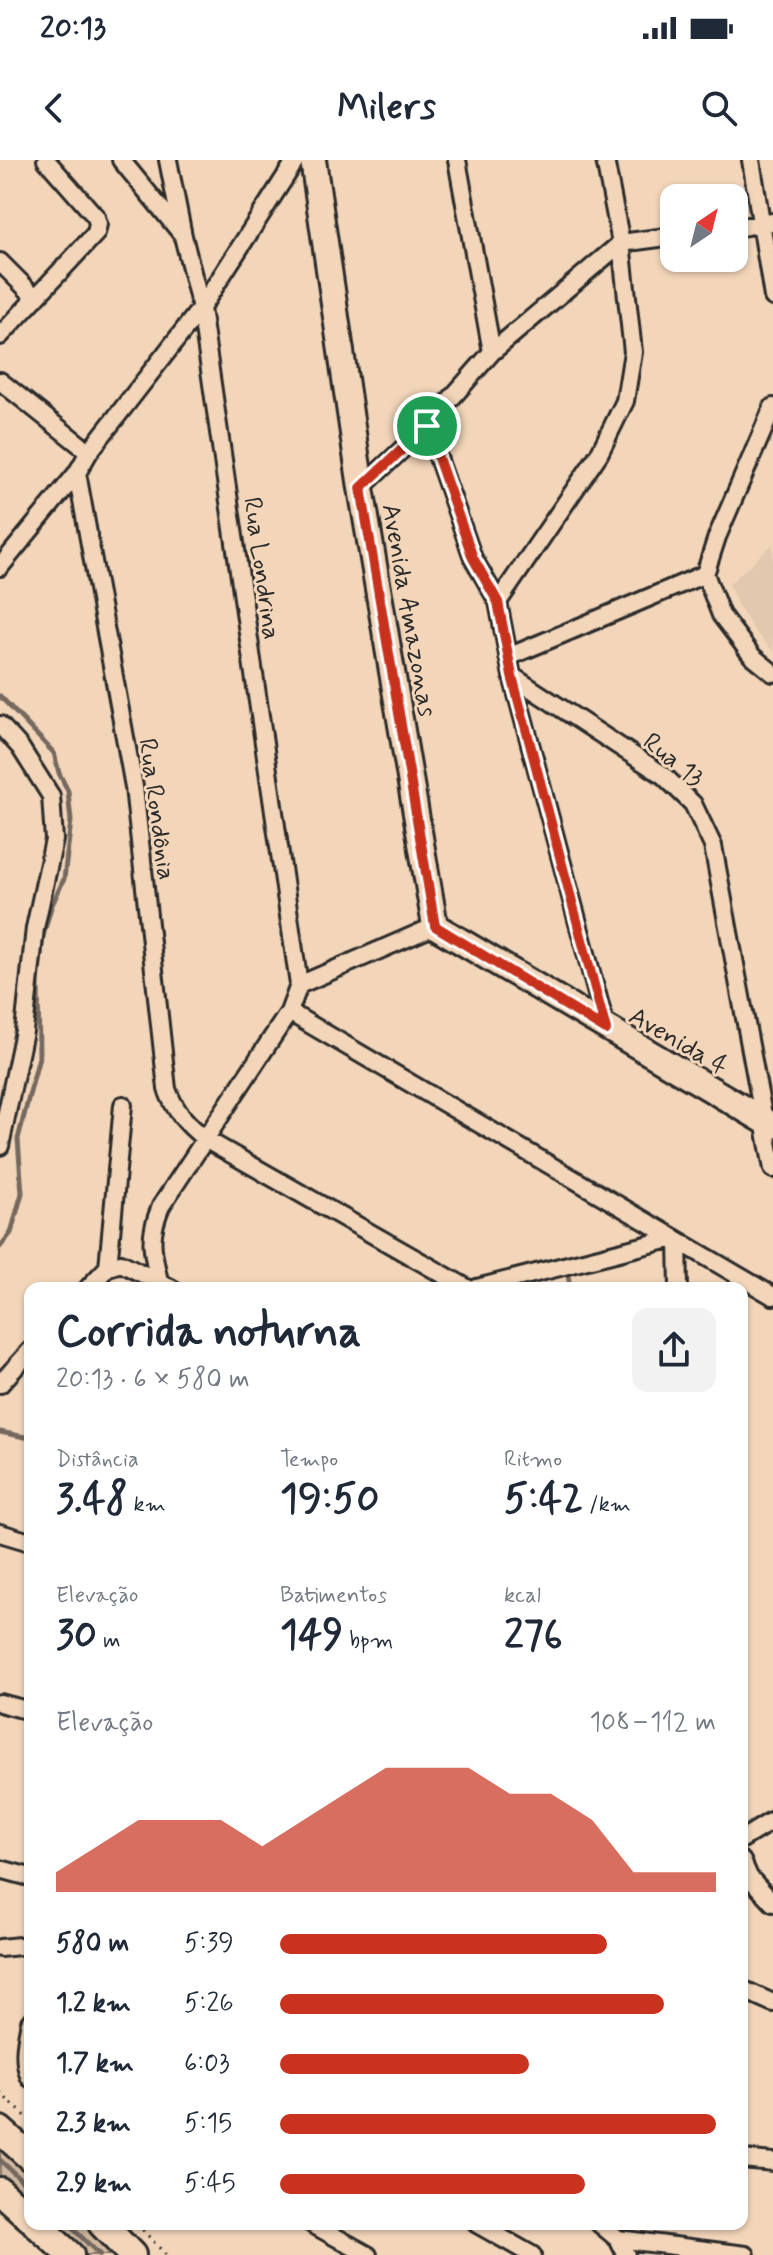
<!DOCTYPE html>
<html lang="pt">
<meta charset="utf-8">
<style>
:root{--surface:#fff;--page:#f2f2f3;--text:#1f2937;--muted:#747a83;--accent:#c8321e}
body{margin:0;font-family:Mynerve,sans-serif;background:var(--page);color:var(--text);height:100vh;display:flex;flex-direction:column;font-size:30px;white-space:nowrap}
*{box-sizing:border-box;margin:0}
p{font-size:26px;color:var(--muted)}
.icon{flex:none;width:44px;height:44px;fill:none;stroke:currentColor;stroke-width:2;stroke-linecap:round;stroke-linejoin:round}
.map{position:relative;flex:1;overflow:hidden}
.drawer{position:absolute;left:24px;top:1122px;width:724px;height:948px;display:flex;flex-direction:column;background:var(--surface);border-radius:16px;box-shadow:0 2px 6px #0004}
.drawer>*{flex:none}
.needle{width:52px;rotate:35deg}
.fabs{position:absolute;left:660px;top:24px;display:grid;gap:16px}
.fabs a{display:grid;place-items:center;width:88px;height:88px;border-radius:16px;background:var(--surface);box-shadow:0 2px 6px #0004;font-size:40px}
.pin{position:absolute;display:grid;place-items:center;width:68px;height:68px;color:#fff;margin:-34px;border:4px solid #fff;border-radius:50%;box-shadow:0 2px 8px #0007}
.round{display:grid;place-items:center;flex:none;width:84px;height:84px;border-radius:16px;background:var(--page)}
.head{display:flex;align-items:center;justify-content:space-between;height:136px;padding:0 32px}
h1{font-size:44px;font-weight:700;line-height:60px}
.metrics{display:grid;grid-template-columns:repeat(3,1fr);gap:12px;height:136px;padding:8px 32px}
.metrics div{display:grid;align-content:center}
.metrics b{font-size:40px;font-weight:700}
.metrics small{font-size:22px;font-weight:400}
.metrics p{font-size:22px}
.chart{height:224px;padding:16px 32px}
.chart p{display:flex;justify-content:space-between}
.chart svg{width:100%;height:144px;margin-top:8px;fill:var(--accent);opacity:.7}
ul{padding:0 32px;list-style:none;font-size:26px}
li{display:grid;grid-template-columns:128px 96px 1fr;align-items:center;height:60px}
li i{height:20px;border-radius:10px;background:var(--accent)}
.status{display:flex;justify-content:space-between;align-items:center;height:56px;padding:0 40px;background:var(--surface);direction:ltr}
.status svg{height:22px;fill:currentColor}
header{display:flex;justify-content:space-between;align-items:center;height:104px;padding:0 32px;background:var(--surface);font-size:36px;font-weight:700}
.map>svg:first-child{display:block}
</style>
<div class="status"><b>20:13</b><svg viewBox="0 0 49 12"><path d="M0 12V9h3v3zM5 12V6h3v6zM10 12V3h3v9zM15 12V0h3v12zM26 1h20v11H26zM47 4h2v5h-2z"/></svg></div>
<header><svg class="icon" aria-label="back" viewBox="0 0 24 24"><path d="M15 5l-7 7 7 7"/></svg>Milers<svg class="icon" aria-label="search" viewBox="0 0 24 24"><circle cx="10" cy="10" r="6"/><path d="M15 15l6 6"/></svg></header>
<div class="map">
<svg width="773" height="2095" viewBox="0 0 773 2095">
<rect width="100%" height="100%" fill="#f3d6ba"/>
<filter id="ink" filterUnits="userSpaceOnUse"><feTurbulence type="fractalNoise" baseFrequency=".0125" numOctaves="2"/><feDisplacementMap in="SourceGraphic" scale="16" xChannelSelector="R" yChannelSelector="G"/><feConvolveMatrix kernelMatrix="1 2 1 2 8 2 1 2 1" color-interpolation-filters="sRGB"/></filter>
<g filter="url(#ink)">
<!-- built -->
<path fill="#e2c8ae" d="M773,384V491L756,473L738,446L729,424Z"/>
<!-- green -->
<path fill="#d2baa2" stroke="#7e7266" stroke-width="2" d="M0,1983L30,2010V2046L0,2018Z
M49,2064H87L117,2095H80Z"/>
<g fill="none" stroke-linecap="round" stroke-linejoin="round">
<!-- stream -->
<path stroke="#74695f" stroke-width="5" d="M0,536L54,593L59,613L68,631L71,661L64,719L51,747L43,776L38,821L39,897L18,979L22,1033L11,1073L0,1087
M568,1114L570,1128
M0,1272L30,1278
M0,2000L30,2028
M68,2064L100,2095"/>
<defs>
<path id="street" d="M121,0L181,73
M457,0L492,192
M751,0L773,137
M734,68L773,62
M0,102L36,138
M0,176L96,73L98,64L96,57L46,0
M0,221L89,292
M773,247L717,377L705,414L721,455L752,496L773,513
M427,266L473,398L498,442L512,516L606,868
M77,313L134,627L167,929C175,952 187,964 205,979L467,1128
M361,328L427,266L492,192L621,83L674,76
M0,407L77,313L89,292L201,148L296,0
M498,442L599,294L625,241L633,192L621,83L605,0
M508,497L705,414
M512,516L663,615L693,644L713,686L773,1009
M0,565L20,587L51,636L54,680L35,768L24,871L0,986
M299,825L435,766
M289,852L773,1136
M678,1081L679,1128
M108,1107L123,945
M159,1121C152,1090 148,1077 161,1046L289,852L299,825L201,148L183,76L168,0
M88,1128L108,1107L121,1103L171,1128
M477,1128L674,1078
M0,1224L30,1191
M0,1373L30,1382
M0,1543L30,1551
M742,1679L773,1660
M742,1701L749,1717L773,1743
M0,1709L30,1717
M0,1788L30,1785
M742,1829L773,1843
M30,1862C26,1882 22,1899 30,1918
M742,1999L773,2002
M312,2064L368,2095
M477,2064L532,2095
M600,2064L618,2079L626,2095
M618,2079L746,2095"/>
<path id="secondary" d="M313,0L361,328L435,766L773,966"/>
<path id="primary" d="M0,1970L30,1997
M0,2031L30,2058
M36,2064L70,2095
M102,2064L132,2095"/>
</defs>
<!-- street casing -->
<use href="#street" stroke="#2b2b2b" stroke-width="22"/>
<!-- secondary casing -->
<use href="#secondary" stroke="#2b2b2b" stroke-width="30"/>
<!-- primary casing -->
<use href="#primary" stroke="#2b2b2b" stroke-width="32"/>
<!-- path -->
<path stroke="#2b2b2b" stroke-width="3" stroke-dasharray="2 6" stroke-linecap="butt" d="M0,1933L30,1960
M137,2064L166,2095"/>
<!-- street -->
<use href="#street" stroke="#f3d6ba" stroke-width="16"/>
<!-- secondary -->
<use href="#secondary" stroke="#f3d6ba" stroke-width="24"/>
<!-- primary -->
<use href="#primary" stroke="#f3d6ba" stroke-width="26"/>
</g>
</g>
<g fill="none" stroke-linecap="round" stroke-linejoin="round" filter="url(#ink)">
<defs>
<path id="route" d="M427,266L473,398L498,442L512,516L606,870L435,766L361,328Z"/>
</defs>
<!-- route casing -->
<use href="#route" stroke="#fff" stroke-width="16"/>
<!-- route -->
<use href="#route" stroke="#c8321e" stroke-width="10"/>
</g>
<g text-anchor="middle" stroke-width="6" stroke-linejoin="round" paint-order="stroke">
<!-- street labels -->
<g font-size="26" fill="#2b2b2b" stroke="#f3d6ba">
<text transform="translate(263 408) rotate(82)" y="9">Rua Londrina</text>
<text transform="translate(410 450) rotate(80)" y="9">Avenida Amazonas</text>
<text transform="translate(674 599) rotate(39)" y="9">Rua 13</text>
<text transform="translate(158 649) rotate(82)" y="9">Rua Rondônia</text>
<text transform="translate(679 880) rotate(30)" y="9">Avenida 4</text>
</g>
</g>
</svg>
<div class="fabs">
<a><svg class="needle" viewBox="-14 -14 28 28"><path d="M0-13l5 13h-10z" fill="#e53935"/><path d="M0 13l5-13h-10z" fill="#747a83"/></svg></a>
</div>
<div class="pin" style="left:427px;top:266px;background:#1e9e55"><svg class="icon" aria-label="arrive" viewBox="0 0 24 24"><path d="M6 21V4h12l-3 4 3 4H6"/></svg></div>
<section class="drawer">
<div class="head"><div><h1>Corrida noturna</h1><p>20:13 · 6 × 580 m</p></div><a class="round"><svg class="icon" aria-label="share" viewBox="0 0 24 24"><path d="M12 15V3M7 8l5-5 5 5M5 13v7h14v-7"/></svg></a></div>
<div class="metrics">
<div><p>Distância</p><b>3.48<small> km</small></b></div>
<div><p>Tempo</p><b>19:50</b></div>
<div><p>Ritmo</p><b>5:42<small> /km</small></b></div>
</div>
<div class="metrics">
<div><p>Elevação</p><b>30<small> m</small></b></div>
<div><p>Batimentos</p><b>149<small> bpm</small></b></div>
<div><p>kcal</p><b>276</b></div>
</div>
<div class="chart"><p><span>Elevação</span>108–112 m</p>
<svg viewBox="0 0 160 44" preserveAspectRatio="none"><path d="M0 44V38L10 30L20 22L30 22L40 22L50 30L60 22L70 14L80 6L90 6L100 6L110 14L120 14L130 22L140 38L150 38L160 38V44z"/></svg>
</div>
<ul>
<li><b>580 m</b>5:39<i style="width:75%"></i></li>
<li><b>1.2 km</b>5:26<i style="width:88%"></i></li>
<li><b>1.7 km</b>6:03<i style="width:57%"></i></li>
<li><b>2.3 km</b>5:15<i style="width:100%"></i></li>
<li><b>2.9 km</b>5:45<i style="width:70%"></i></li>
</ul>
</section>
</div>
